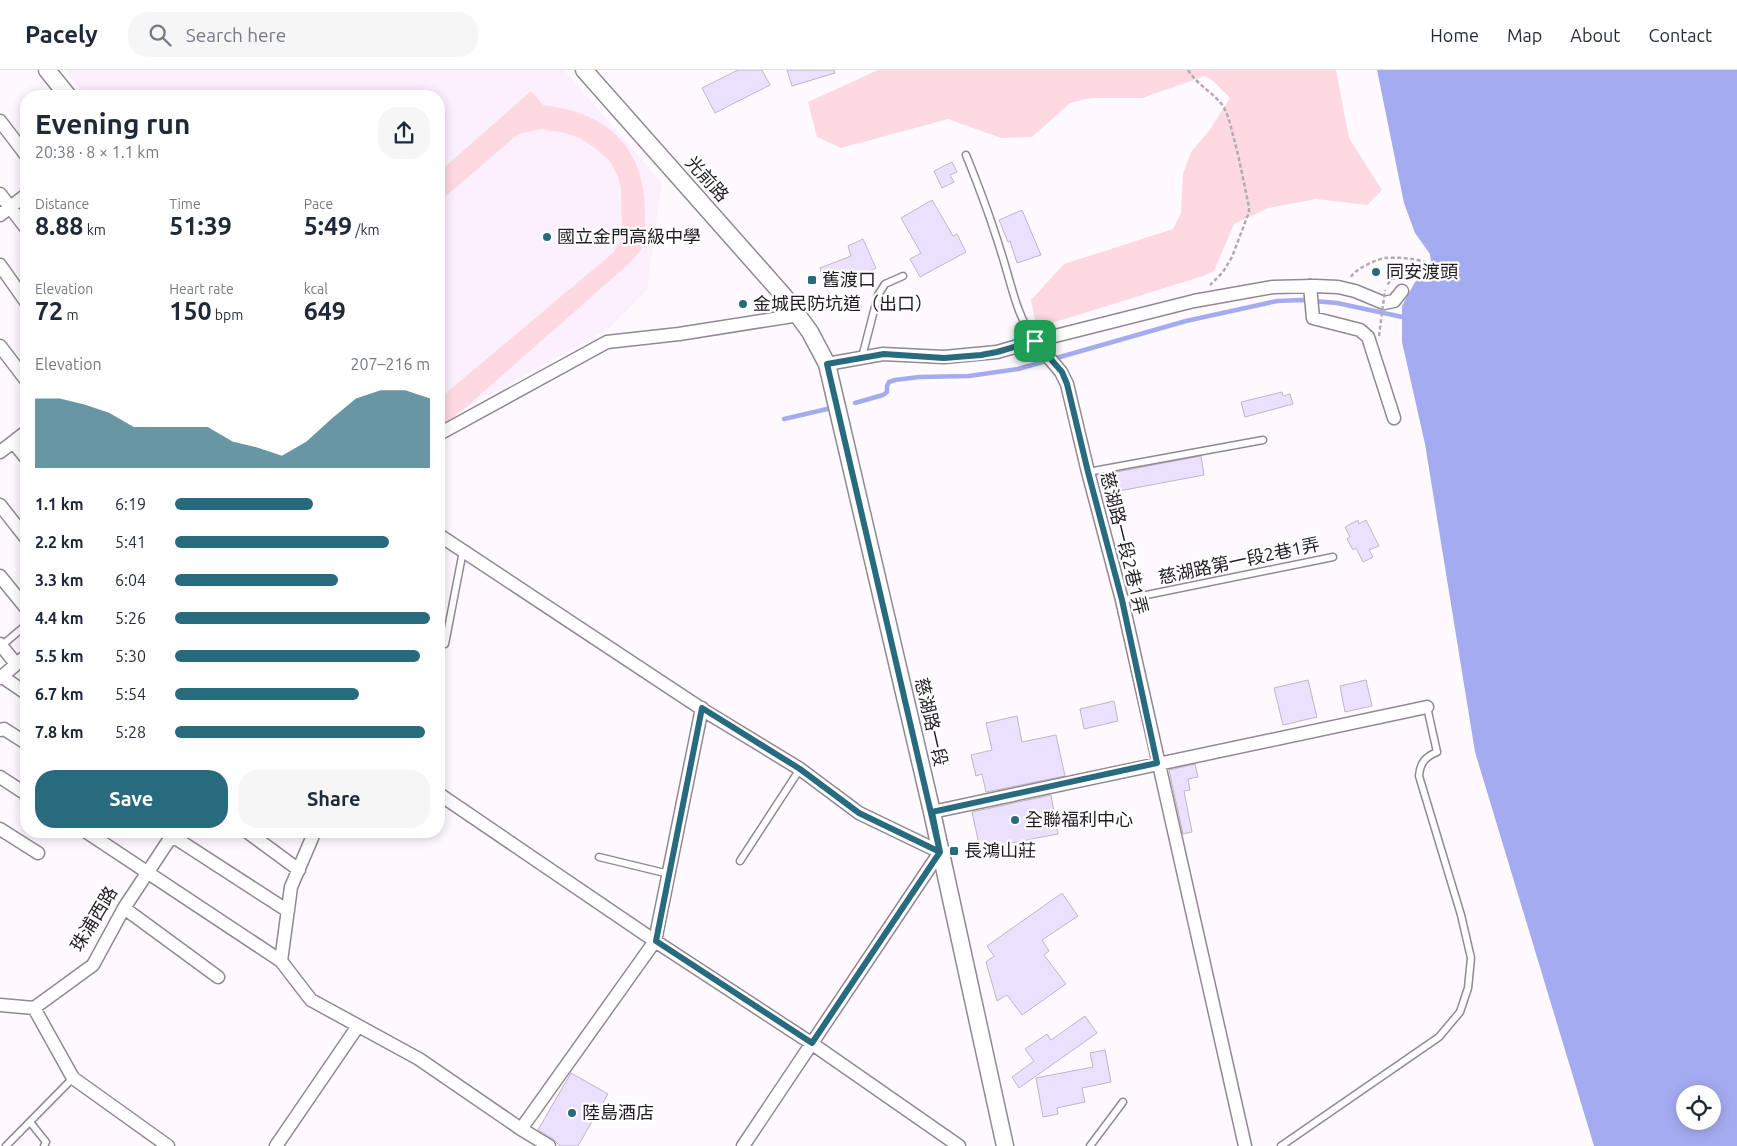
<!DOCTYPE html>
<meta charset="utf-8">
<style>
:root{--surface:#fff;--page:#f6f6f7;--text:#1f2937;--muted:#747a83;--line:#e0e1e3;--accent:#296b7e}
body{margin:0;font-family:Ubuntu,"Noto Sans TC",sans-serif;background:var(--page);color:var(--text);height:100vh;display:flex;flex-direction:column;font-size:19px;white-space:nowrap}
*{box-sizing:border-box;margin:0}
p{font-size:16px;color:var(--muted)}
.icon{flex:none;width:28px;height:28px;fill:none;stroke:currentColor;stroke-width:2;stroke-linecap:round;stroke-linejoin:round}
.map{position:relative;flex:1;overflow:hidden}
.details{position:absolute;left:20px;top:20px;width:425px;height:748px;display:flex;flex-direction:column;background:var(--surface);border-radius:20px;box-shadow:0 2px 12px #0003}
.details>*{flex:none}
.controls{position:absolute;left:1676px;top:1015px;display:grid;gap:10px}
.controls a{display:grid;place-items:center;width:45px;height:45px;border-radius:50%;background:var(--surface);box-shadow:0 2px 12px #0003;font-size:25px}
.pin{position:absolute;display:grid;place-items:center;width:42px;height:42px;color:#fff;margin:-21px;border-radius:10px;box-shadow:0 2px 8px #0006}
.round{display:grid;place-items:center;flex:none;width:52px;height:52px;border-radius:20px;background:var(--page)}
.overview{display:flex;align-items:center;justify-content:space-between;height:85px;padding:0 15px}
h1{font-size:28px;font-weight:600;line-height:38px}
.metrics{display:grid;grid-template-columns:repeat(3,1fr);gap:8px;height:85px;padding:5px 15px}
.metrics div{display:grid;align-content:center}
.metrics b{font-size:25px;font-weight:600}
.metrics small{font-size:14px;font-weight:400}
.metrics p{font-size:14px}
.chart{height:140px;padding:10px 15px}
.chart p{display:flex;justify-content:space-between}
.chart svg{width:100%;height:90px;margin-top:5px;fill:var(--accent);opacity:.7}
.cta{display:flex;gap:10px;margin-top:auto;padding:10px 15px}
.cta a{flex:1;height:58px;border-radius:20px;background:var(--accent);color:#fff;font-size:20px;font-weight:600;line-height:58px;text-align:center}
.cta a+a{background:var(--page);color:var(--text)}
ul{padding:0 15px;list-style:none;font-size:16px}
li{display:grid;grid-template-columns:80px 60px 1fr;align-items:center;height:38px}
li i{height:12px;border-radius:6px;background:var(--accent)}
header{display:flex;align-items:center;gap:30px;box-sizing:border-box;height:70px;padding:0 25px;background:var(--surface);border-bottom:1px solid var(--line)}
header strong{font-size:24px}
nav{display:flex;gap:28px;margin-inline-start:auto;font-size:18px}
.search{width:350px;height:45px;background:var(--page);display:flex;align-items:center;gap:12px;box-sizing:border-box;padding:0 18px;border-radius:20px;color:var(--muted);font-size:19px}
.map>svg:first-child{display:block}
</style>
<header>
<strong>Pacely</strong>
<div class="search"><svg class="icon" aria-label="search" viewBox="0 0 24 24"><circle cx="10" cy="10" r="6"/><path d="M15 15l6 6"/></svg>Search here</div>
<nav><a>Home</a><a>Map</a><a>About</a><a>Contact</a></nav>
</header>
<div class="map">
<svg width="1737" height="1076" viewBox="0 0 1737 1076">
<rect width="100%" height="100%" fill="#fefaff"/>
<!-- built -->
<path fill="#fceffe" d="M65,0H564L662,113L647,220L608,259L439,353V26H87Z"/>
<!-- green -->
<path fill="#fed9e2" d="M878,0H1336L1349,68L1382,120L1367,135L1316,129L1269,138L1234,154L1214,201L1203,206L1046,255H1036L1031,230L1064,194L1173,159L1181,143L1183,104L1191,82L1209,61L1230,28L1213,11L1205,6L1142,28H1091L1070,33L1032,67L1001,68L948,49L841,78L817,67L808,32Z
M531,21L543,35C568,38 594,45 614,63C641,88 646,120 645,155C644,163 644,175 640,181C636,187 629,193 624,198L464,339L446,353L439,354V329L614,182L622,168L621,120L618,107L610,91L595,78L580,68L561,62L541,59L518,64L439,132V102Z"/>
<!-- water -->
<path fill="#a5abf0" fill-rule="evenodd" d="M1377,0H1737V1076H1594L1475,682L1425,374L1402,272V236L1415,212L1430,198L1431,192L1430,184L1415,163L1404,133ZM1685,1024H1712V1051H1685Z"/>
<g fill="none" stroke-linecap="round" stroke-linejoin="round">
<!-- stream -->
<path stroke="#a5abf0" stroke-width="4.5" d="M855,333L883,325L887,322V316L889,312L895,310L919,307L969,306L1018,299L1186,251L1277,231L1301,230L1337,233L1407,248
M784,349L827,339"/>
</g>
<!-- building -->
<path fill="#ebe1fe" stroke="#bcb7c5" d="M738,0H762L770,15L715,43L702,18Z
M787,0H834L835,3L792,16Z
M952,92L957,102L950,105L954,112L942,118L934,101Z
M932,130L953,166L957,164L966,182L920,207L910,189L921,183L901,148Z
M1022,140L1041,185L1017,193L1010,171L1008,172L999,150Z
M863,169L876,198L858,207L857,204L826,215L820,198L851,186L848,176Z
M1282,322L1283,326L1290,324L1293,334L1245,347L1241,332Z
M1201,386L1204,405L1119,421L1116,402Z
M1358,450L1359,454L1366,450L1379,476L1369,480L1373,487L1363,492L1356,478L1353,480L1347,469L1350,467L1345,457Z
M1308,610L1317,647L1283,655L1274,618Z
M1366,610L1372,636L1345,642L1340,616Z
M1114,631L1118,651L1084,659L1080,639Z
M1017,646L1022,672L1056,665L1065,706L986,722L982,704L976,706L971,685L992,680L986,653Z
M1195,694L1198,707L1188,709L1190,720L1184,721L1192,762L1183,764L1169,700Z
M1051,725L1058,764L980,779L972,742Z
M1062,823L1078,846L1042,870L1049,881L1044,885L1066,914L1022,945L1007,925L997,931L986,892L994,886L987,876Z
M1085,946L1097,963L1019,1018L1012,1007L1034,991L1025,979L1047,964L1051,970Z
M1105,980L1111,1012L1082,1018L1085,1032L1057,1038L1058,1044L1043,1047L1036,1008L1093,997L1090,983Z
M571,1003L608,1024L578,1076H560L553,1069L538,1060Z"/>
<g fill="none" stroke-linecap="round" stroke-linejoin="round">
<defs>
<path id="lane" d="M966,85C979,117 991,149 1001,182C1011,212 1016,245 1035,271
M862,287L878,225L885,214L903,206
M1088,402L1263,370
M1122,530L1333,487
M445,574L463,481
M0,577L26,555
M599,787L669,804
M740,791L800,699
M30,1052L46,1072L44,1076
M6,1076L73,1008
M1090,1076L1123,1032
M1281,1076L1439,967L1460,942L1468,918L1471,888L1461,845L1419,706C1420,693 1425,687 1437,682L1427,637"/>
<path id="street" d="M0,51L26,85
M0,124L26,158
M0,145L26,125
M0,195L26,232
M1310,216L1313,248L1360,260L1368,267L1394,348
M1035,271L1061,302L1067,314L1088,402L1122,530L1245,1076
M0,276L26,310
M827,294L883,284L944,287L997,282L1035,271L1194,231L1273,217L1315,216L1338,217L1355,221L1384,233L1394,231L1402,221
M439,364L607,272L679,264L799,245
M13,372L26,388
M0,382L26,362
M0,435L26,468
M439,465L708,643L800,699L859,743L940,782L743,1076
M0,506L26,538
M0,574L16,594
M1,606L26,623
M0,608L26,586
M0,660L4,659L26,673
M0,707L26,724
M439,724L655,871L811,973L959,1076
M932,742L1427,637
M0,759L38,783
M85,761L281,891
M246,761L299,800
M315,761L291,817L281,891L311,930L419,989L521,1059L549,1076
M166,762L288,841
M124,838L218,907
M0,935L34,938L93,895L124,838L175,761
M34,938L73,1008L168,1076
M521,1059L655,871L702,638
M276,1076L358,956"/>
<path id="secondary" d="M47,0L68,26
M584,0L784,226L810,262L827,294L932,742L1005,1076"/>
</defs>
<!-- lane casing -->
<use href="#lane" stroke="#928894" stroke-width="9"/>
<!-- street casing -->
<use href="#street" stroke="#928894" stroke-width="15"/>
<!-- secondary casing -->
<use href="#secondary" stroke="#928894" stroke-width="19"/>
<!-- path -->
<path stroke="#b0acb1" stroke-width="2.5" stroke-dasharray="4 2.5" stroke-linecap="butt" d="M1188,0C1197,15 1213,22 1223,36C1229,46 1231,58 1234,69C1240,91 1244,114 1249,137V142L1232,187L1223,202L1210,215
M1351,207C1354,200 1376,189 1385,188C1397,187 1413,188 1425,192V196C1415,204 1404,207 1391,209L1387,216"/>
<!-- lane -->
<use href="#lane" stroke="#fff" stroke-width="6"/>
<!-- street -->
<use href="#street" stroke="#fff" stroke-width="12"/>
<!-- secondary -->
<use href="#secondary" stroke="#fff" stroke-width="16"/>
<!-- path-bridge -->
<path stroke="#b0acb1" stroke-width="2.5" stroke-dasharray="4 2.5" stroke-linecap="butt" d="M1379,266L1385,220"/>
</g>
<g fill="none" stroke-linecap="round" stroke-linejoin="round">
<defs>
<path id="route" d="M1035,271L997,282L981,285L944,288L884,284L827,294L940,782L812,973L656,871L702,638L800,699L859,743L940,782L932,742L1157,693L1122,530L1088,402L1067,314L1062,302L1035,271"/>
</defs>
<!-- route casing -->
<use href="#route" stroke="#fff" stroke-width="10"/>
<!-- route -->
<use href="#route" stroke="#296b7e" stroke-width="6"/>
</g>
<!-- markers -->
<g fill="#296b7e" stroke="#fff" stroke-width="2">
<circle cx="547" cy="167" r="5"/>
<circle cx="1376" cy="202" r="5"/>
<rect x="807" y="205" width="10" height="10" rx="2.5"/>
<circle cx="743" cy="234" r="5"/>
<circle cx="1015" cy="750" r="5"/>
<rect x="949" y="776" width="10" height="10" rx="2.5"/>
<circle cx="572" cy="1043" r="5"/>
</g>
<g text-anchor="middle" stroke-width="4.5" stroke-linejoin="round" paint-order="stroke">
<!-- street labels -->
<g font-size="18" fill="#211d22" stroke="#fff">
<text transform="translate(707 109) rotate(48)" y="6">光前路</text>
<text transform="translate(1124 473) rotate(76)" y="6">慈湖路一段2巷1弄</text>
<text transform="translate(1239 491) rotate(-12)" y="6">慈湖路第一段2巷1弄</text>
<text transform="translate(931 652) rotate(77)" y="6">慈湖路一段</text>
<text transform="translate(94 849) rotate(-59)" y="6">珠浦西路</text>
</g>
<!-- poi labels -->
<g font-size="18" fill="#211d22" stroke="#fff" text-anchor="start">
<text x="557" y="173">國立金門高級中學</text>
<text x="1386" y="208">同安渡頭</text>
<text x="822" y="216">舊渡口</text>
<text x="753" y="240">金城民防坑道（出口）</text>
<text x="1025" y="756">全聯福利中心</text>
<text x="964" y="787">長鴻山莊</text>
<text x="582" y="1049">陸島酒店</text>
</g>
</g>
</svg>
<div class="controls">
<a><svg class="icon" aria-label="locate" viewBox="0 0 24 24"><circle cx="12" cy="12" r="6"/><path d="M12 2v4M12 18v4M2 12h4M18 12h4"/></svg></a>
</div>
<div class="pin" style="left:1035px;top:271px;background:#1e9e55"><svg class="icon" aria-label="arrive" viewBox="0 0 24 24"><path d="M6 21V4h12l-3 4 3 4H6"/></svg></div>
<section class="details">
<div class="overview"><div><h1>Evening run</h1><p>20:38 · 8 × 1.1 km</p></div><a class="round"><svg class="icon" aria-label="share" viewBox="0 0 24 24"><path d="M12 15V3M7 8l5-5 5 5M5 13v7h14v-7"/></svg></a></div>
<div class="metrics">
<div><p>Distance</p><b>8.88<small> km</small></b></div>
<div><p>Time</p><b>51:39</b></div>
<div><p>Pace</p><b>5:49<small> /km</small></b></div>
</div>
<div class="metrics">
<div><p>Elevation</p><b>72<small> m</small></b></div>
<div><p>Heart rate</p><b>150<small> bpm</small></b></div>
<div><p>kcal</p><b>649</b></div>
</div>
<div class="chart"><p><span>Elevation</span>207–216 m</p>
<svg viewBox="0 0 160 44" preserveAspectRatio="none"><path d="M0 44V10L10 10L20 13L30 17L40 24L50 24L60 24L70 24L80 31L90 34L100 38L110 31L120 20L130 10L140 6L150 6L160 10V44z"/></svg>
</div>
<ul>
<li><b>1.1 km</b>6:19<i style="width:54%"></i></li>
<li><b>2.2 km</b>5:41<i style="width:84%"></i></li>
<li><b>3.3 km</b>6:04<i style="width:64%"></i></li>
<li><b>4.4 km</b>5:26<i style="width:100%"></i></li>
<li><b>5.5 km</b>5:30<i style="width:96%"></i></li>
<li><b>6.7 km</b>5:54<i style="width:72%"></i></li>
<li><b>7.8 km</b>5:28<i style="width:98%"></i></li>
</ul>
<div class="cta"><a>Save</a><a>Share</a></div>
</section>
</div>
